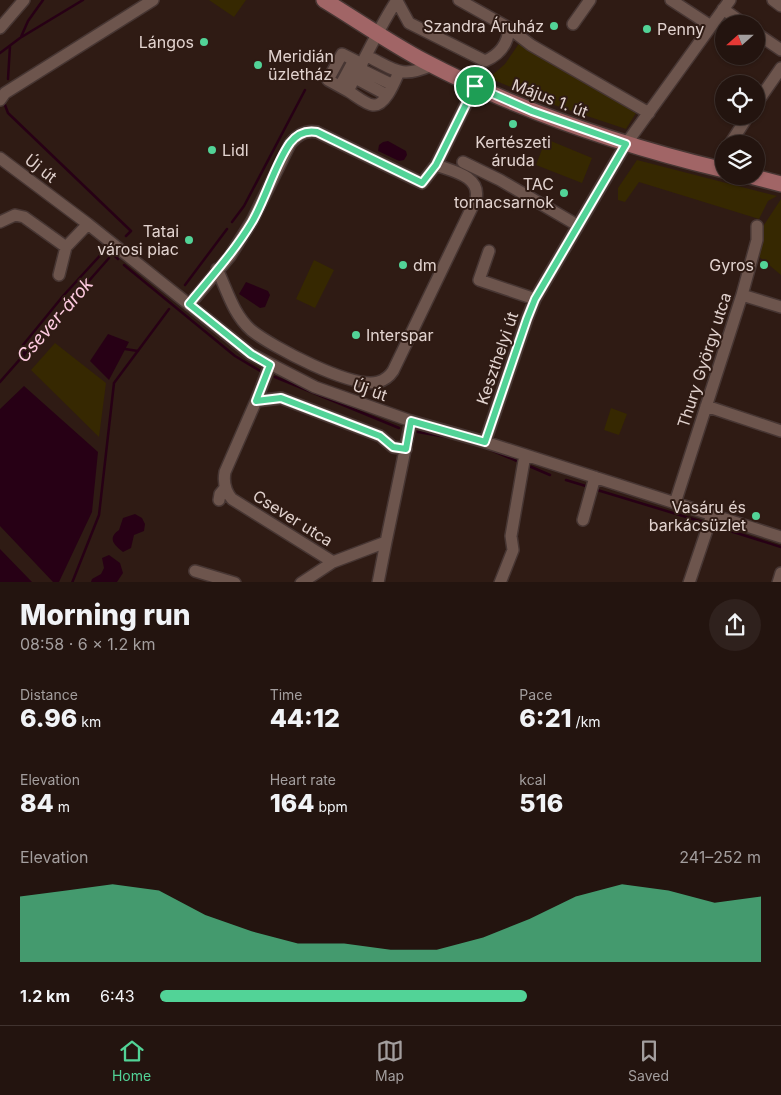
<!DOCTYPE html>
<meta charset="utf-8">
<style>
:root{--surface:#23140f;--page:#2f211d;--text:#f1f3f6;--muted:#a39e9e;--line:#40332f;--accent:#52d397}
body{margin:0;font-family:Inter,sans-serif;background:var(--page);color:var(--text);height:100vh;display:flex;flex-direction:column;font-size:19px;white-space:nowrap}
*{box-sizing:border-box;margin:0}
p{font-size:16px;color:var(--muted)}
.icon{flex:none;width:28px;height:28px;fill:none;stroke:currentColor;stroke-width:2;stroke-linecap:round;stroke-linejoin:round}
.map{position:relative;height:582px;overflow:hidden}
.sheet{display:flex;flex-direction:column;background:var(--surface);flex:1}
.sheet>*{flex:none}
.needle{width:32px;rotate:249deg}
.controls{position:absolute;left:715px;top:15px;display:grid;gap:10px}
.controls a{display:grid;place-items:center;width:50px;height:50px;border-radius:50%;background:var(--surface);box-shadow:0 1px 4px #0004,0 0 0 1px var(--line);font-size:25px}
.pin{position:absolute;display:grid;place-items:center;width:42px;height:42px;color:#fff;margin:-21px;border:2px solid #fff;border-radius:50%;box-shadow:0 1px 5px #0007}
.round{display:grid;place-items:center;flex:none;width:52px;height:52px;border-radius:26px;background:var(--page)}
.overview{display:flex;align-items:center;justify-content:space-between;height:85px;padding:0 20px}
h1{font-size:28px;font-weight:800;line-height:38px}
.figures{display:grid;grid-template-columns:repeat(3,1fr);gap:8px;height:85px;padding:5px 20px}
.figures div{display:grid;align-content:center}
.figures b{font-size:25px;font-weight:800}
.figures small{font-size:14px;font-weight:400}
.figures p{font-size:14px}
.chart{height:140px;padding:10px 20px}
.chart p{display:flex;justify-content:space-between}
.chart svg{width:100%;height:90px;margin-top:5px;fill:var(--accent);opacity:.7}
ul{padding:0 20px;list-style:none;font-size:16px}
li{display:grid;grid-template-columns:80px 60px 1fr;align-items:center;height:38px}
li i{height:12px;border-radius:6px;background:var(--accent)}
.tabs{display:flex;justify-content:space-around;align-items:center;height:70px;border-top:1px solid var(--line);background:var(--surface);font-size:14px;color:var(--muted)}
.tabs a{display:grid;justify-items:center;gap:2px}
.tabs .on{color:var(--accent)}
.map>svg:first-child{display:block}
</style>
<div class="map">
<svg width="781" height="583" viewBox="0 0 781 583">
<rect width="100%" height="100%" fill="#2f1b14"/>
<!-- green -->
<path fill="#362801" d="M209,0H246L234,17Z
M520,42L636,113L626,129L557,106L489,78L505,64Z
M546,139L592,158L582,183L536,165Z
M637,160L777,196L768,201L759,219L639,182L625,202L618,200V188Z
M781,199V275L756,254L762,228Z
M314,260L334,270L315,308L296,299Z
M55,343L106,383L99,437L31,370Z
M611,408L627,414L619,435L604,430Z"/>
<!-- water -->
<path fill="#270015" d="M388,141L406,151L407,155L404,160L399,161L378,151L379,145L383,142Z
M246,282L268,291L270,295L265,307L260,308L239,294Z
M108,334L129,342L109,380L90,361Z
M24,386L98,452L92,512L59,582H53L0,526V409Z
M135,514L142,518L145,524L144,531L134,535L131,548L123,552C114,545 107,538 119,530L123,518Z
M0,549L32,582H0Z
M109,555L120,563L123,573L117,582H91L92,579L101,574L104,568L102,558Z"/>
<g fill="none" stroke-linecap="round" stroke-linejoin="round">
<!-- stream -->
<path stroke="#270015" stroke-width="2.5" d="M21,37L28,21L43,0
M0,53L20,38L83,0
M8,79L10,46
M5,105L8,113L131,231L126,236
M232,222L244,206L305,90
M115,256L118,259
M124,265L235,356L262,372
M185,285L227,229
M125,349L138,351
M24,356L23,345L63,296L106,249L109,252
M275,377L399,428
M0,382L109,258
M418,432L452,438
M491,450L517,461
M529,466L550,475
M566,480L589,487
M594,489L706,523
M711,525L781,547
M72,583L99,515L114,383L169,309"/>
<defs>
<path id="minor" d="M397,0C378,29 364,60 348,91C355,95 365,104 373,105C385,107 395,81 399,72
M459,0L509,28L531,45L649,113
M671,0L711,26
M773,0L781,6
M397,1L409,23L485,61C499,55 508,45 509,28
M723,9L744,24
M573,24L590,0
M0,28L24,0
M756,33L781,50
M367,56C395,70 401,79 432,65
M360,69L393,85
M355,78L387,95
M340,86L354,60
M348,91L328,80L342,54L362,64
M0,100L5,93L153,0
M756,104L781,68
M730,144L748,116
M0,158L88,224L251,354L315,387L411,421L485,442L781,537
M463,162L500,180L577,225
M0,222L15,215L24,217L66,247
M489,251L479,280L535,299
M217,269C227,290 233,314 251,330C272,347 352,389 378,382C385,380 389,377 393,371L476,199C481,176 452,171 436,165
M59,275L66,247L88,224
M742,295L781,307
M189,305L230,256L252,221L290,144C297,135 305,130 317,132L422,183L436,165L475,86
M270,365L256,401L225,472C223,483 225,491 232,499L333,562L386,542L411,421
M256,401L281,398L380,436L393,447L406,449
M706,406L781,431
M485,442L527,319L535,299L626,144L730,0
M219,500L220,494L225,488
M675,503L742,295L757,240V226
M583,520L595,477
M195,571L235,583
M301,583L333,562
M378,583L386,542
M500,583L513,550L511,536L525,455
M689,583L712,515
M778,583L781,573"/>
<path id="major" d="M324,0C357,20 390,43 424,61C519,111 620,145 724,170
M750,176L781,184"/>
</defs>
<!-- minor casing -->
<use href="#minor" stroke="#473633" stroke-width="14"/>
<!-- major casing -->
<use href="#major" stroke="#473633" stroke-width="18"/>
<!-- minor -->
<use href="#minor" stroke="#6d554d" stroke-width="11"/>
<!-- major -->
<use href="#major" stroke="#a16566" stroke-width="15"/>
</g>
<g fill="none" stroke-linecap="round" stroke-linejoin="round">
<defs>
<path id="route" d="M475,86L532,111L626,144L535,299L527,319L485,442L411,421L406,449L393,447L380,436L281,398L256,401L270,365L251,354L189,304C211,277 234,252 252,222C266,198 275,164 290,143C297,134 306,130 317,132L422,183L436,165Z"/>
</defs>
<!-- route casing -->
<use href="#route" stroke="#fff" stroke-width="10"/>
<!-- route -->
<use href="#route" stroke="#52d397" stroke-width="6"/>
</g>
<!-- markers -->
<g fill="#52d397" stroke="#2f1b14" stroke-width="2">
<circle cx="554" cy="26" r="5"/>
<circle cx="647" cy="29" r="5"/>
<circle cx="204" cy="42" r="5"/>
<circle cx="258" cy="65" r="5"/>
<circle cx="513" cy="124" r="5"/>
<circle cx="212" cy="150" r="5"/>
<circle cx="564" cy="193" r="5"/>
<circle cx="189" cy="240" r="5"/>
<circle cx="403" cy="265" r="5"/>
<circle cx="764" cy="265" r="5"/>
<circle cx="356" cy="335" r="5"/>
<circle cx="756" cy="516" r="5"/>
</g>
<g text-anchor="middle" stroke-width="4" stroke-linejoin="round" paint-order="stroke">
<!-- poi labels -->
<g font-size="16" fill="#e2d3cf" stroke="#2f1b14" text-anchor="end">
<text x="544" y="32">Szandra Áruház</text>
<text x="657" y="35" text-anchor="start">Penny</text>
<text x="194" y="48">Lángos</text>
<text x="268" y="62" text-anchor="start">Meridián<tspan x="268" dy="18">üzletház</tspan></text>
<text x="513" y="148" text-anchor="middle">Kertészeti<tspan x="513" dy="18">áruda</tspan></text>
<text x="222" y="156" text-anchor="start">Lidl</text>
<text x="554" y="190">TAC<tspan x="554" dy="18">tornacsarnok</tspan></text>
<text x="179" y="237">Tatai<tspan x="179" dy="18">városi piac</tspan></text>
<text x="413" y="271" text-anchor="start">dm</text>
<text x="754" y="271">Gyros</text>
<text x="366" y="341" text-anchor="start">Interspar</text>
<text x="746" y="513">Vasáru és<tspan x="746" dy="18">barkácsüzlet</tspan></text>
</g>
<!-- street labels -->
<g font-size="16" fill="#e2d3cf" stroke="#2f1b14">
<text transform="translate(550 98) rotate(21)" y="6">Május 1. út</text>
<text transform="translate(41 168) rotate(38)" y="6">Új út</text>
<text transform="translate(497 358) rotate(-71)" y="6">Keszthelyi út</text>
<text transform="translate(704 360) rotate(-72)" y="6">Thury György utca</text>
<text transform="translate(370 390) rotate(19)" y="6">Új út</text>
<text transform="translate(293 518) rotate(32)" y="6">Csever utca</text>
</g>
<!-- water labels -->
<g font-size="18" font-style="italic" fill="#fecbe0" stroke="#2f1b14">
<text transform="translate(55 320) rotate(-49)" y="6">Csever-árok</text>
</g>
</g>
</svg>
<div class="controls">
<a><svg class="needle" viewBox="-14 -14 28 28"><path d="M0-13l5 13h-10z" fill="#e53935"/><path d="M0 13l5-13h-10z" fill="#a39e9e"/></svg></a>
<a><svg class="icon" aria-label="locate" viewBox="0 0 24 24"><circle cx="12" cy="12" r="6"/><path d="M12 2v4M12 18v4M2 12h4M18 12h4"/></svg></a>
<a><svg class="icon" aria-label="layers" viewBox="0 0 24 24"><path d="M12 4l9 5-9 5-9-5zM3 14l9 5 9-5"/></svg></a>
</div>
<div class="pin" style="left:475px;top:86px;background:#1e9e55"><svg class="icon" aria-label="arrive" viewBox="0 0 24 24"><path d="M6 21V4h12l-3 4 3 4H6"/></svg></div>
</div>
<section class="sheet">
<div class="overview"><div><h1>Morning run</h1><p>08:58 · 6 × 1.2 km</p></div><a class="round"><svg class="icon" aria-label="share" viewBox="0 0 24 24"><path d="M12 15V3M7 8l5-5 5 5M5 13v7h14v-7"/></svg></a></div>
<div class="figures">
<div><p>Distance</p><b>6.96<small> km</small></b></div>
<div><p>Time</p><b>44:12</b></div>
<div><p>Pace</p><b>6:21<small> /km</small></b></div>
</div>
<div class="figures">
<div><p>Elevation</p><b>84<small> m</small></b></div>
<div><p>Heart rate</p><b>164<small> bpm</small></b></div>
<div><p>kcal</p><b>516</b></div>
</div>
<div class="chart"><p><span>Elevation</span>241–252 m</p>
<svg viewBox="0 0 160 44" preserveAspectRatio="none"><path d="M0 44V12L10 9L20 6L30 9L40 21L50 29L60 35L70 35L80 38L90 38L100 32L110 23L120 12L130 6L140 9L150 15L160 12V44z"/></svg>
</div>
<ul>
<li><b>1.2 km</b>6:43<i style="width:61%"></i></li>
</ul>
</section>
<nav class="tabs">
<a class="on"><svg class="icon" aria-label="home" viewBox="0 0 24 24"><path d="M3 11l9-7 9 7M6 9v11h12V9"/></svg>Home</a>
<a><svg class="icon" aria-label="map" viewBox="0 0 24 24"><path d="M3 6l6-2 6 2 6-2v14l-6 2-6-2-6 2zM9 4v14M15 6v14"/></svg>Map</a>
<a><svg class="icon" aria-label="saved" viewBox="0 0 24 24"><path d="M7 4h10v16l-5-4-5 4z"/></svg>Saved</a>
</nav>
